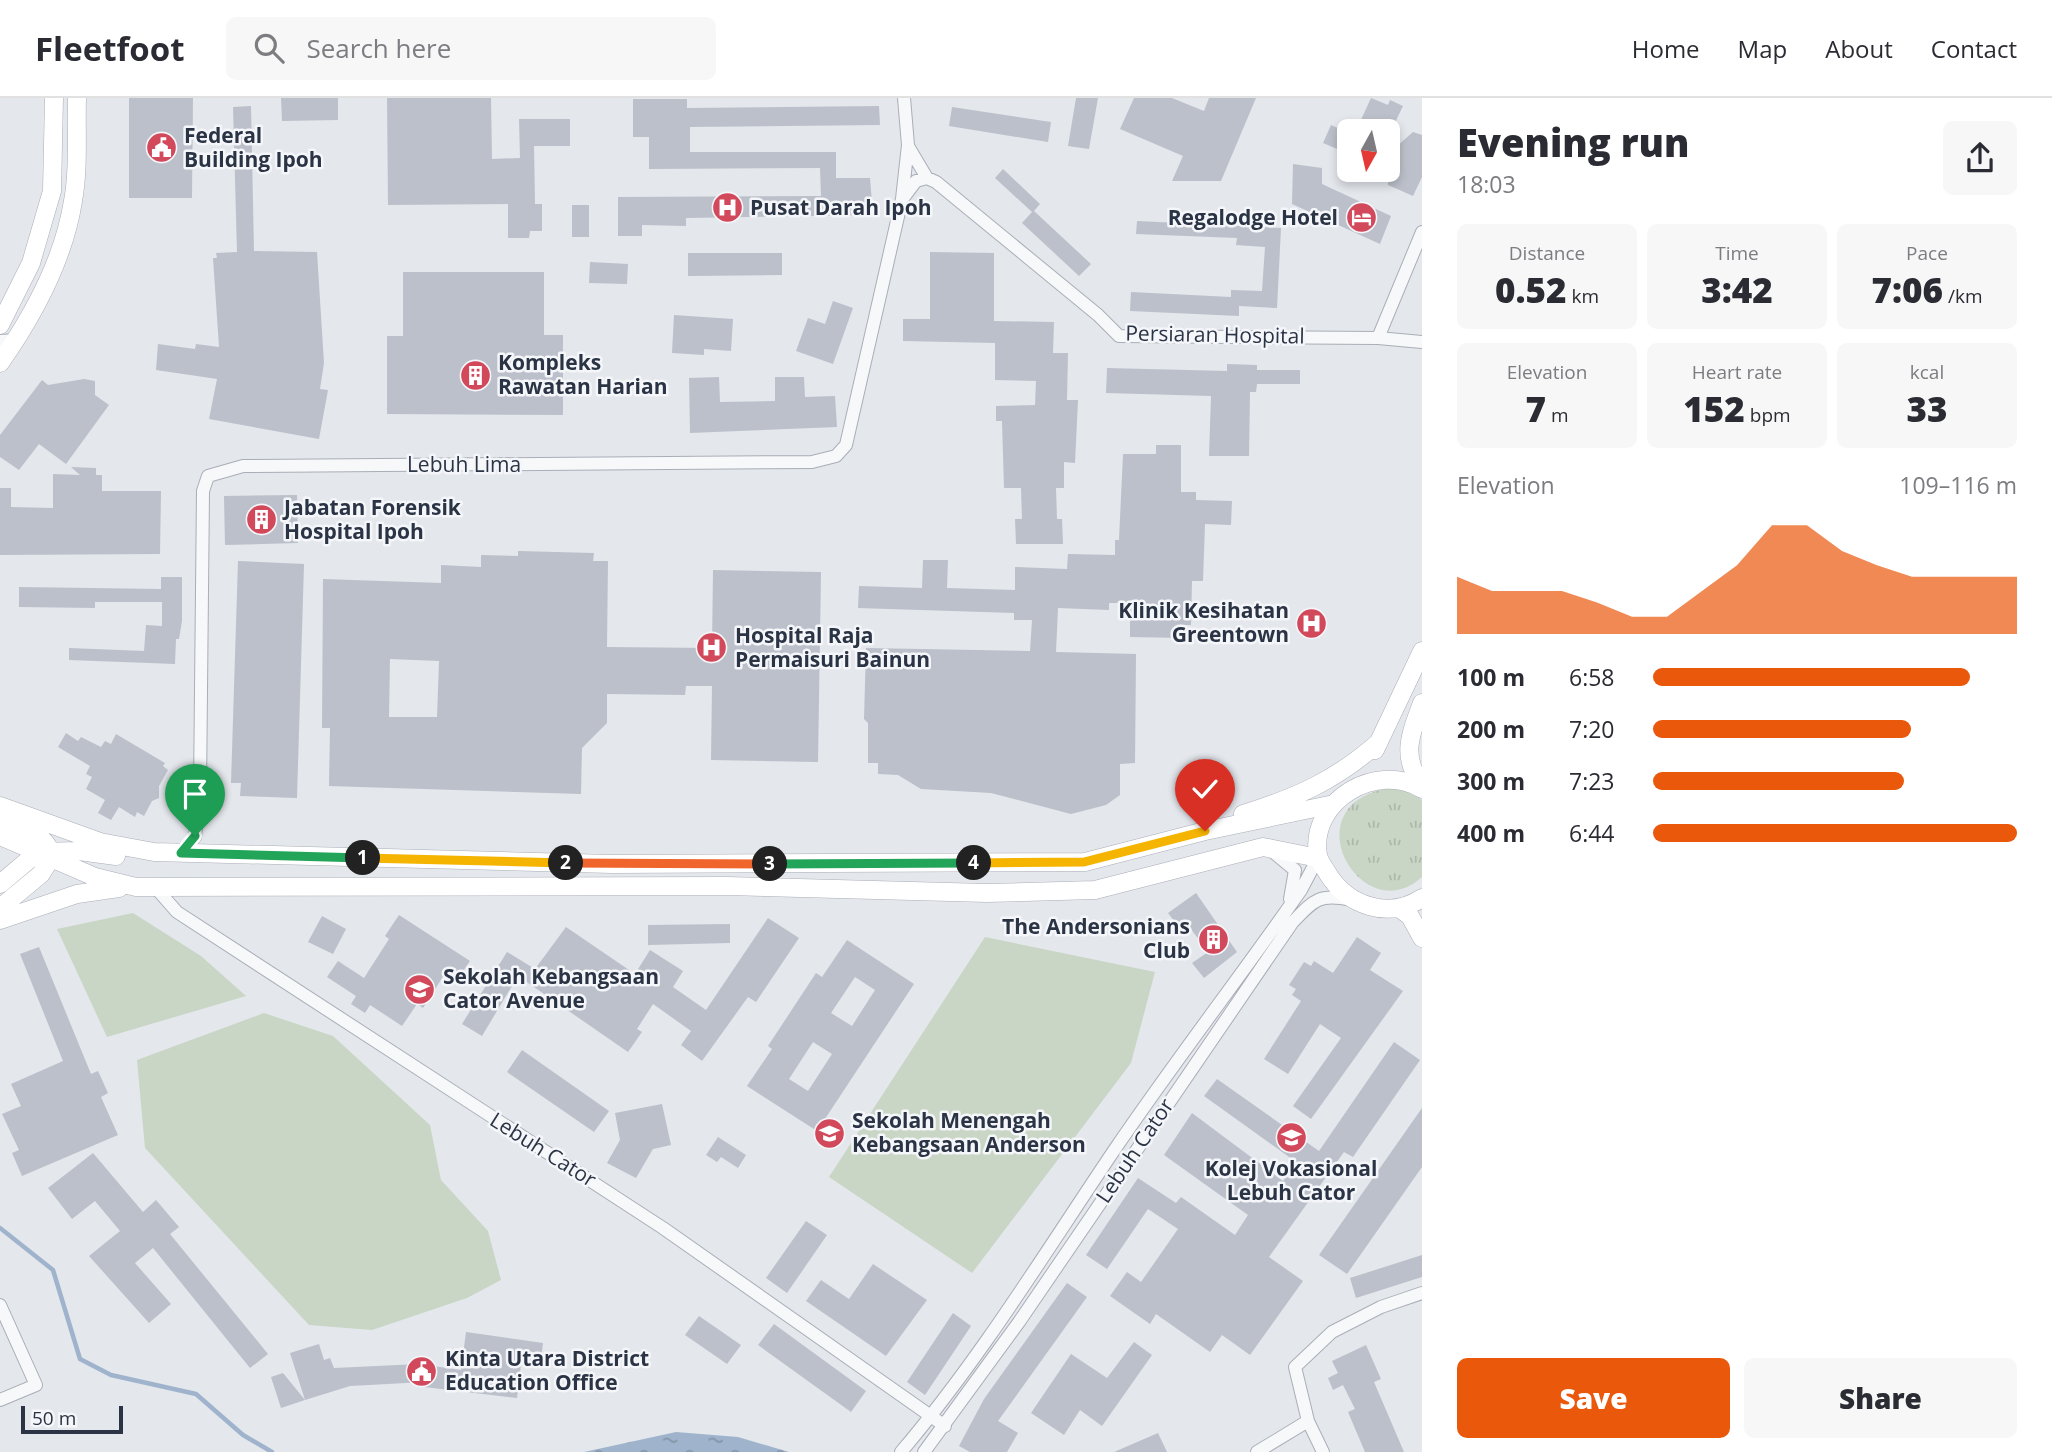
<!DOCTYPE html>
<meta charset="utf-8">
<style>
:root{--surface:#fff;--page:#f7f7f7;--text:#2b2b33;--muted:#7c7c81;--line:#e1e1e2;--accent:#ea580c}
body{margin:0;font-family:"Open Sans",sans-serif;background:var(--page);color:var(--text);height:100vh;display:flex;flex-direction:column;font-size:26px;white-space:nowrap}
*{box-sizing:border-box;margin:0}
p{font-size:23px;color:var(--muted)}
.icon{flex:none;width:38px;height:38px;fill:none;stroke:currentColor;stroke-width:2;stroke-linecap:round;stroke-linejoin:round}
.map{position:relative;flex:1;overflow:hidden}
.side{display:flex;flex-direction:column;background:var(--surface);width:630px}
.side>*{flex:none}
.needle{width:46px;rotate:188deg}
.fabs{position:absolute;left:1337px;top:21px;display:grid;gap:14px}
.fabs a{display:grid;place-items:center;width:63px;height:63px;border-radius:10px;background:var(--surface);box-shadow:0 4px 10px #0003;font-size:35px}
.scale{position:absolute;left:21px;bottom:18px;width:102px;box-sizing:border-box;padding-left:7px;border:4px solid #2b3445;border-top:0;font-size:19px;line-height:24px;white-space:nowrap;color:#2b3445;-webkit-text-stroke:5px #f4f6f9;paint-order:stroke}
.pin{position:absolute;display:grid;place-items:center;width:60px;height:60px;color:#fff;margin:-72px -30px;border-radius:50% 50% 50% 0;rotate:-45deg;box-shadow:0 0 7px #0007}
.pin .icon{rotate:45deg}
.km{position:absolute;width:35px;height:35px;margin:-18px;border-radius:50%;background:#222;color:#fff;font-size:19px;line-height:35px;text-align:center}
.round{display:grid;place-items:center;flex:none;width:74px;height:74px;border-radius:10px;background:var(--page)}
.overview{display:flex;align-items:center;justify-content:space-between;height:119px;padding:0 35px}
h1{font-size:38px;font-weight:800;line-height:52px}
.metrics{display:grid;grid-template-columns:repeat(3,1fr);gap:10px;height:119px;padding:7px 35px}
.metrics div{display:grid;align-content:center;border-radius:10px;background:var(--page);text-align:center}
.metrics b{font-size:35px;font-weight:800}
.metrics small{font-size:19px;font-weight:400}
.metrics p{font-size:19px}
.chart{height:196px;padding:14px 35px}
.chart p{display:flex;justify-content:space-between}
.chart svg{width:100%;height:126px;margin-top:7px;fill:var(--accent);opacity:.7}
.cta{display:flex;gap:14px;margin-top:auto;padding:14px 35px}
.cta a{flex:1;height:80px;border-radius:10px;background:var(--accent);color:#fff;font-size:28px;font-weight:800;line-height:80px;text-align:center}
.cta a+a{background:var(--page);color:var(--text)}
ul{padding:0 35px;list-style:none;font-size:23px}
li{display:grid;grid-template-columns:112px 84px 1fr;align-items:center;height:52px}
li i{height:18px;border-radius:9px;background:var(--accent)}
header{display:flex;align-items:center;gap:42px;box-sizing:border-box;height:98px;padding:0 35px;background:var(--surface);border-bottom:2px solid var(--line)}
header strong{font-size:33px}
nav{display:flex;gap:38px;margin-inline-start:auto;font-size:24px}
.search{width:490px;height:63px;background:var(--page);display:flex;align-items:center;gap:18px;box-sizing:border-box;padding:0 24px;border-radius:10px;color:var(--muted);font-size:26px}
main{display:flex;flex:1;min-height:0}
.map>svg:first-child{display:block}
</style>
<header>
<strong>Fleetfoot</strong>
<div class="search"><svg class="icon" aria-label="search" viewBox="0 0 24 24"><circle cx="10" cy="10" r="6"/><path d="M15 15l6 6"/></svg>Search here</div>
<nav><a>Home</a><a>Map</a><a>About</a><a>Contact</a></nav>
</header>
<main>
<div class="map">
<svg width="1422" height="1354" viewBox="0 0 1422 1354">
<defs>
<pattern id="grass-tufts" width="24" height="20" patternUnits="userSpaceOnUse" patternTransform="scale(1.75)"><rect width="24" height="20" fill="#c9d6c5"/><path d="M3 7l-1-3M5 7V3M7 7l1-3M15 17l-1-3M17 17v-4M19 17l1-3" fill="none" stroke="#adb8ab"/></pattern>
<pattern id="water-ripples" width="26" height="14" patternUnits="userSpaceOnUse" patternTransform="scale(1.75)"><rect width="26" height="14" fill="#9fb4cc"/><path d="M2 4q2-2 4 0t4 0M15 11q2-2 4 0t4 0" fill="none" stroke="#8293a7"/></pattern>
</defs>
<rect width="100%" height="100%" fill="#e4e7ec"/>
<!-- grass -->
<path fill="url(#grass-tufts)" d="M1390,690L1406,693L1422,702V779C1362,834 1288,706 1390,690Z"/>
<!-- park -->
<path fill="#c9d6c5" d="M133,815L201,858L246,898L107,939L57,831Z
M985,839L1155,874L1131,965L972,1175L829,1079Z
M264,915L333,938L430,1027L441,1082L488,1133L501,1182L467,1200L372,1232L309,1227L145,1050L137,962Z"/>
<!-- water -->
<path fill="url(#water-ripples)" d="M676,1334L738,1339L789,1354H584Z"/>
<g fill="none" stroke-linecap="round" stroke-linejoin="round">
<!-- stream -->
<path stroke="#9fb4cc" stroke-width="4.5" d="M0,1130L53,1172L80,1261L111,1277L196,1296L243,1337L272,1354"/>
</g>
<!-- building -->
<path fill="#bbc0ca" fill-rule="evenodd" d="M129,0H193L192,100H129Z
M281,0H338V22L282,23Z
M387,0H491L492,61L520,60L519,21H570V48H534L535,106H542V133H530L529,140H508V106L388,107Z
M1076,0H1098L1089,51L1068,48Z
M1134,0H1172L1204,13L1209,0H1256L1221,83H1172L1183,58L1120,31Z
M1371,0L1388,7L1390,2L1403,8L1391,33H1379L1360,24Z
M633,1H687V10L879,8L880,27L690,29V54H836V80H870L873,117L686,120V128L642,127V138H618V99L821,98L820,70L649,71V39H633Z
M251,8L254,153L317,154L324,265L320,291L328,292L319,341L209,321L217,281L156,272L158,246L195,251L196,246L219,249L213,160H217L216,155L237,154L233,9Z
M952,9L1051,24L1048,44L949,28Z
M1331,27L1349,35V56L1323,45Z
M1413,34L1422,37V79L1413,98L1388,87V56Z
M1293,66L1322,70V86L1391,118L1380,146L1292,106Z
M1003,71L1040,106L1034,113L1091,166L1079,178L1022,125L1032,114L995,80Z
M572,107H589V139H572Z
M1137,123L1281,130L1277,210L1239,208V218L1130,213L1131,194L1231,199V192L1262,193L1265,149L1236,147L1237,140L1136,136Z
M930,154L994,155V223L1054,224L1053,255H1068L1067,302H1078L1075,365L1064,364V390H1056L1057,421H1062L1063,446H1016L1015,421H1022L1021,390H1004L1002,323H996V308L1035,307L1036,283L995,282V245L903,243V221H930Z
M688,155H782V177L688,178Z
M590,164L628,166L627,186L589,185Z
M403,174H544V237H563V317L387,316V238H403Z
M833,203L853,210L833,266L796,253L808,220L825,226Z
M674,217L733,221L731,253L704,251V257L672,255Z
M1227,266L1257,267V272H1300V286H1257L1256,294H1250L1249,358H1209L1211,298L1106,295L1107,270L1227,273Z
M719,279L720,304L775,303V279H804L805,299L835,298L837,329L690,335L689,280Z
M84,281L95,283V297L109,307L66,366L39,346L19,372L0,359V337L42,282L48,287Z
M1156,347H1181V394H1196V402L1232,403L1231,427L1205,426L1203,483H1192L1191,527H1182V540L1130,539V505H1109V512L1058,510L1056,554L1136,556L1135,665L1120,666V697L1106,707L1071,716L991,695L921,691L898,677L878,676V665H868V625L864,621L866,550L1030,553L1032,522H1014V515L858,510L859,488L922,490L923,462H948L947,490L1015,492V469L1067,471L1068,456L1115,457V442H1119L1123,356H1156Z
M71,369L96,370V377H102V393H161L160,456L0,457V390H11V409L53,410V376L80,377Z
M297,397L298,445L225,447L224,398Z
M518,453L594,455L593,463H608L607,549L712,550L713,472L821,474L818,664L711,662L712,588H686L685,597L607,596V625L582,650L581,696L329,688L330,630H322L323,481L441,485V467L481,469V457L518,458ZM390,561L439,563L437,619H389Z
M238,463L304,466L297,700L240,698L241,685H231Z
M161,479H182V523L179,541H176L175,566L69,562V550L144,553L146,527L162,528V504H95V510L19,509V489L161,491Z
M66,635L78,643L81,639L101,649L105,643L111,646L116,636L165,665L163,668L168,672L159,688V700L152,703L144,718L137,714L135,719L119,709L111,722L98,715L105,702L86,691L92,679L86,676L90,668L58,649Z
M1196,795L1237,854L1204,880L1192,865L1208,854L1185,823L1178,828L1168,815Z
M399,817L470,863L455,885L444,877L423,910L417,906L402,928L370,907L365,915L351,906L356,898L327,879L338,863L364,880L389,841L385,838Z
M322,818L346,831L333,856L308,844Z
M768,820L799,840L756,904L748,899L702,963L681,947L691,933L653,906L637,931L642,934L628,954L518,878L482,938L462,926L507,854L535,871L566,829L635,876L650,852L683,873L673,889L706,912Z
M730,826V845L648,847V827Z
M1357,839L1381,855L1370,872L1403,893L1311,1021L1293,1008L1341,940L1320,926L1288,976L1264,961L1301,903L1292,897L1296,891L1289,887L1304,864L1311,868L1314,863L1333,875Z
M847,842L914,886L817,1033L747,988L772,951L768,948L816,875L822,879ZM855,879L875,892L852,928L831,915ZM813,944L832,956L808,993L789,981Z
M39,849L91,976L98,973L108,995L101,999L118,1037L22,1078L12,1055L19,1052L2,1016L21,1008L11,986L63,963L20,856Z
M1394,944L1420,962L1353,1059L1344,1054L1269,1159L1303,1183L1250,1257L1222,1237L1210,1254L1156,1216L1150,1226L1110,1198L1127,1174L1141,1184L1178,1131L1148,1111L1107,1171L1086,1157L1138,1080L1176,1105L1181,1099L1235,1137L1248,1117L1164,1057L1192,1015L1283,1083L1296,1064L1204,998L1217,981L1319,1053Z
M522,952L609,1013L594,1034L507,974Z
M662,1006L671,1047L653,1051L636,1080L607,1065L620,1042L615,1015Z
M1422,1010V1069L1347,1176L1319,1157Z
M718,1039L746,1057L738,1070L721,1059L717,1064L706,1057Z
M93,1055L143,1114L156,1102L179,1129L170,1136L268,1256L250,1270L153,1150L135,1165L171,1206L149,1225L89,1158L120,1133L95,1103L72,1121L48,1090Z
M806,1123L827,1137L787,1195L766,1180Z
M1422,1157V1179L1356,1200L1350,1180Z
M873,1166L927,1202L886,1258L806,1203L821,1182L849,1201Z
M1067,1185L1087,1199L998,1323L1018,1335L1007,1354H970L959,1348L984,1301Z
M953,1215L971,1228L925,1297L907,1284Z
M699,1218L741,1247L727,1266L685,1237Z
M774,1226L866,1293L851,1314L758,1247Z
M466,1234L543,1245L540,1269L521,1266L517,1300L424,1289L425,1284L350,1288L305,1302L290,1255L319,1246L324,1262L330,1260L334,1270L419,1266L461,1272Z
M1134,1244L1152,1257L1102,1328L1080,1312L1064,1337L1031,1315L1071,1256L1107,1280Z
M1366,1247L1381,1281L1374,1284L1404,1354H1365L1348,1314L1355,1311L1343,1287L1333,1292L1328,1280L1338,1275L1332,1263Z
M283,1275L305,1302L281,1310L271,1279Z
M1158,1335L1167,1354H1114Z"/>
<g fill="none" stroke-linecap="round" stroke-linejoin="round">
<defs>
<path id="street" d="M908,48L927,80
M904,99L916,83L927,80L936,84L1098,217L1119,238L1378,240L1422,244
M1378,240L1422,134
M0,243L15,242
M1273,754L1295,772L1290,801
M181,755L195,739L200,691L203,393L208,378L243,368L812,364L836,358L846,347L902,101L908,47L904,0
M155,789L177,814L663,1130L945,1328
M0,1207L36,1287L0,1302
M901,1354C981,1260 1046,1153 1115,1051C1175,963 1240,879 1301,792L1318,760
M924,1354L1019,1224L1292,825C1314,802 1319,795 1351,802
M1257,1354L1308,1323
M1323,1354L1308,1323L1295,1269L1332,1234L1381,1209L1422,1195"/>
<path id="secondary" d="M0,227L31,165L52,93L54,0
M0,265C33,218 64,160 73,103C79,70 76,34 77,0
M1422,605C1411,635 1400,659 1422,686
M1375,652L1422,553
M1422,691C1378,663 1309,702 1318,757C1319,764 1325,770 1328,776C1348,808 1389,822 1422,800
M0,708L100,744L154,754L612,766L1085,764L1205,733L1334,706
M1243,716C1298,699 1336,682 1379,644
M0,719C18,730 50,735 51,760
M0,738L95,779L136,789H155L728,788L987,795L1095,792L1263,749L1318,760
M39,754L79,753L116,758
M0,786L38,754
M0,810L41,776L51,760
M1399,810L1410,818L1422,840
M0,822L77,796L119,790"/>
</defs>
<!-- street casing -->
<use href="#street" stroke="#a9aeb7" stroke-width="14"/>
<!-- secondary casing -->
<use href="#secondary" stroke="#a9aeb7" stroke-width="19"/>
<!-- street -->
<use href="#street" stroke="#f7f8fa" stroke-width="12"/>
<!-- secondary -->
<use href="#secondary" stroke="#fff" stroke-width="18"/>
</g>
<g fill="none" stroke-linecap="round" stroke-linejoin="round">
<defs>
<path id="split-1" d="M195,738L181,755L363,760"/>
<path id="split-2" d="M363,760L566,765"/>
<path id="split-3" d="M566,765L770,766"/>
<path id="split-4" d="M770,766L974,765"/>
<path id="split-5" d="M974,765L1084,764L1205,733"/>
</defs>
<!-- split-1 casing -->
<use href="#split-1" stroke="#fff" stroke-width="14"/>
<!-- split-2 casing -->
<use href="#split-2" stroke="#fff" stroke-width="14"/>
<!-- split-3 casing -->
<use href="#split-3" stroke="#fff" stroke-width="14"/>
<!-- split-4 casing -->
<use href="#split-4" stroke="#fff" stroke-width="14"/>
<!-- split-5 casing -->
<use href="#split-5" stroke="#fff" stroke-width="14"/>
<!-- split-1 -->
<use href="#split-1" stroke="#22a559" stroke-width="9"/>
<!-- split-2 -->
<use href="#split-2" stroke="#f5b400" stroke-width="9"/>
<!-- split-3 -->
<use href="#split-3" stroke="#f0652b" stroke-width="9"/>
<!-- split-4 -->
<use href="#split-4" stroke="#22a559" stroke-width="9"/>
<!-- split-5 -->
<use href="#split-5" stroke="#f5b400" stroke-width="9"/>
</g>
<!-- icons -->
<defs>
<symbol id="civic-disc" viewBox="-11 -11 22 22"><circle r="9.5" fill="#d1495b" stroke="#f4f6f9"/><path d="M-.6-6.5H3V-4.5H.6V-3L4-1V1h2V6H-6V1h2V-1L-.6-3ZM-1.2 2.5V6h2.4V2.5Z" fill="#fff"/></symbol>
<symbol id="hospital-disc" viewBox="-11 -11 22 22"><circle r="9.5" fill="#d1495b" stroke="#f4f6f9"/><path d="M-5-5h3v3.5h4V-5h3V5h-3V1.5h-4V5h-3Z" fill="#fff"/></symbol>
<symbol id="hotel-disc" viewBox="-11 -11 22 22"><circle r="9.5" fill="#d1495b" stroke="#f4f6f9"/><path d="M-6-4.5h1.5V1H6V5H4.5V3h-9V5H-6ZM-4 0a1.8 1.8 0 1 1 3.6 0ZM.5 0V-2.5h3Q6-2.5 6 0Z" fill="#fff"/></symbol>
<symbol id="building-disc" viewBox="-11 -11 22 22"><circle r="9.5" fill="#d1495b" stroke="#f4f6f9"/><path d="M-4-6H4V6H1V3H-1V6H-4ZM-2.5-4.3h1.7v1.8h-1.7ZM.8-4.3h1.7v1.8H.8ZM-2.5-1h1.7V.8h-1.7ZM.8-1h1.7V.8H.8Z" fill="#fff"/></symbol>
<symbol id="school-disc" viewBox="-11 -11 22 22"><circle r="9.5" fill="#d1495b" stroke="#f4f6f9"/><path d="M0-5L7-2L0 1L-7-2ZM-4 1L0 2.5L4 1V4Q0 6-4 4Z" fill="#fff"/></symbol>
</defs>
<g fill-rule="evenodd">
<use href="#civic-disc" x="144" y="32" width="35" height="35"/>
<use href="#hospital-disc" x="710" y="92" width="35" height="35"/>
<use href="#hotel-disc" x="1344" y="102" width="35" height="35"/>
<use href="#building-disc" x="458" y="260" width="35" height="35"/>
<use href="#building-disc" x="244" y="404" width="35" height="35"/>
<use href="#hospital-disc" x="1294" y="508" width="35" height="35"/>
<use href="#hospital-disc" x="694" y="532" width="35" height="35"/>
<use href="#building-disc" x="1196" y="824" width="35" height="35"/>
<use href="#school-disc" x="402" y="874" width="35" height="35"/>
<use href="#school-disc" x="812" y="1018" width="35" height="35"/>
<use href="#school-disc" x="1274" y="1022" width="35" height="35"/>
<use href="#civic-disc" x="404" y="1256" width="35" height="35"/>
</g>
<g text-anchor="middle" stroke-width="5" stroke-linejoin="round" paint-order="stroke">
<!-- poi labels -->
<g font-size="21" font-weight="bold" fill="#2b3445" stroke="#f4f6f9" text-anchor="start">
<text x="184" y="45">Federal<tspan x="184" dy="24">Building Ipoh</tspan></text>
<text x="750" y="117">Pusat Darah Ipoh</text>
<text x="1338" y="127" text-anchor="end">Regalodge Hotel</text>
<text x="498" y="272">Kompleks<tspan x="498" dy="24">Rawatan Harian</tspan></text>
<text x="284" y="417">Jabatan Forensik<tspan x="284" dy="24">Hospital Ipoh</tspan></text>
<text x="1289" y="520" text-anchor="end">Klinik Kesihatan<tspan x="1289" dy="24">Greentown</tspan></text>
<text x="735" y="545">Hospital Raja<tspan x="735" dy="24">Permaisuri Bainun</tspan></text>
<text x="1190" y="836" text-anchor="end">The Andersonians<tspan x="1190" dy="24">Club</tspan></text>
<text x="443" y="886">Sekolah Kebangsaan<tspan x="443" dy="24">Cator Avenue</tspan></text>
<text x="852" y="1030">Sekolah Menengah<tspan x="852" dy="24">Kebangsaan Anderson</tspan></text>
<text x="1291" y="1078" text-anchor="middle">Kolej Vokasional<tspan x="1291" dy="24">Lebuh Cator</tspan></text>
<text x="445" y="1268">Kinta Utara District<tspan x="445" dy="24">Education Office</tspan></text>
</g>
<!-- street labels -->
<g font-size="21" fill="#2b3445" stroke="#f4f6f9">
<text transform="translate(1215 237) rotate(1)" y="7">Persiaran Hospital</text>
<text x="464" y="374">Lebuh Lima</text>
<text transform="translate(543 1052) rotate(32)" y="7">Lebuh Cator</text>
<text transform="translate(1135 1053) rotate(-56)" y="7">Lebuh Cator</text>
</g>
</g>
</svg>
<div class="fabs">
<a><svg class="needle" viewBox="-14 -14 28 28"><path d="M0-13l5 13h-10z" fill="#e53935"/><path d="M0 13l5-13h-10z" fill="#7c7c81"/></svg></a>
</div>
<div class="scale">50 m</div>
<div class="pin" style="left:195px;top:738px;background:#1e9e55"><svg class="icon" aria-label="arrive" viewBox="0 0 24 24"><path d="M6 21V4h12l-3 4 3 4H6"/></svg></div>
<div class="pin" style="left:1205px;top:733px;background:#d93025"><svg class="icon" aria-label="check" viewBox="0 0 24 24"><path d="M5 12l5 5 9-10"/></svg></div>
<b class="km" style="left:363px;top:760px">1</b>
<b class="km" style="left:566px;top:765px">2</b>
<b class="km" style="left:770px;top:766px">3</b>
<b class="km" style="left:974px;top:765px">4</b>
</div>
<section class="side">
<div class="overview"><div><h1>Evening run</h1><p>18:03</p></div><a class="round"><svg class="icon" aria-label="share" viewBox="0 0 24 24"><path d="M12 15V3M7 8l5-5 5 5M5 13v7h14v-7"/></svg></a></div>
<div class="metrics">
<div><p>Distance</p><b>0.52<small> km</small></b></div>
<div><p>Time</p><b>3:42</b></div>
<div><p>Pace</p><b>7:06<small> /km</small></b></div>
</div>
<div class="metrics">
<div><p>Elevation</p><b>7<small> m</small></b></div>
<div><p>Heart rate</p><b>152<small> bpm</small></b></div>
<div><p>kcal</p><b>33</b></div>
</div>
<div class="chart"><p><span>Elevation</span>109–116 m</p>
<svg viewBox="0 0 160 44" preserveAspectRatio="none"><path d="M0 44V24L10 29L20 29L30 29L40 33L50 38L60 38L70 29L80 20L90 6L100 6L110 15L120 20L130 24L140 24L150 24L160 24V44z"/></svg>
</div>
<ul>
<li><b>100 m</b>6:58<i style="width:87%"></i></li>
<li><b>200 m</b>7:20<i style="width:71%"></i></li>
<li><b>300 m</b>7:23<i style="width:69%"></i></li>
<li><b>400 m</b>6:44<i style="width:100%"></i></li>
</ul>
<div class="cta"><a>Save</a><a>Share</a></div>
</section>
</main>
